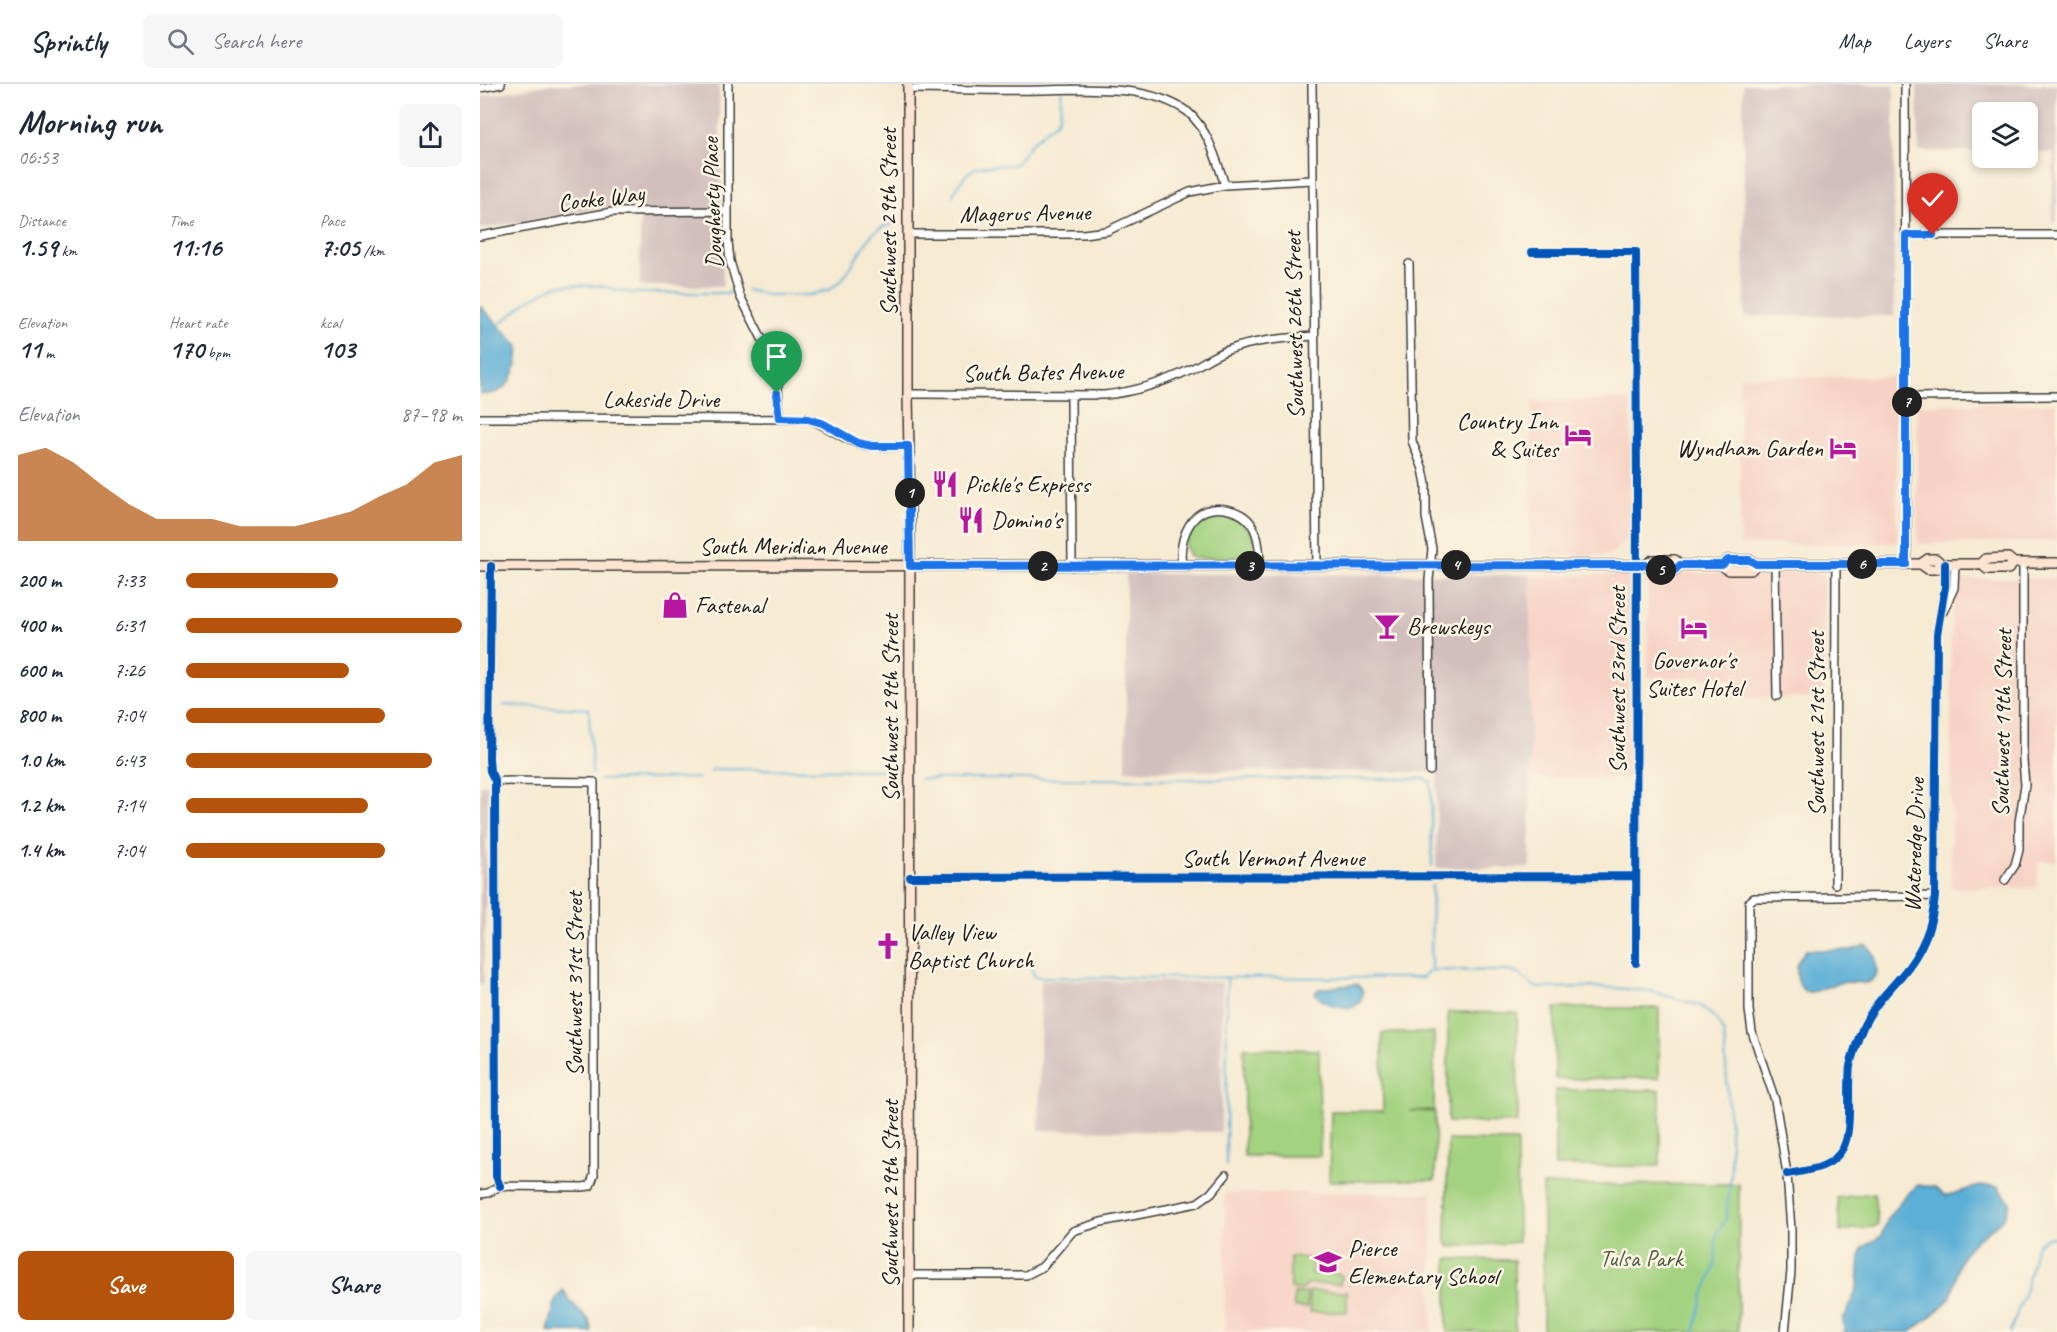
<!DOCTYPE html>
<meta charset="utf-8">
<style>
:root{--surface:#fff;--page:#f6f6f7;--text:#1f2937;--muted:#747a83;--line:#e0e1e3;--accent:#b45309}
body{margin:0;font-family:Caveat,sans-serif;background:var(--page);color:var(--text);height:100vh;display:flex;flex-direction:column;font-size:22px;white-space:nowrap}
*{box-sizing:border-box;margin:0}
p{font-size:20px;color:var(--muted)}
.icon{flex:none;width:33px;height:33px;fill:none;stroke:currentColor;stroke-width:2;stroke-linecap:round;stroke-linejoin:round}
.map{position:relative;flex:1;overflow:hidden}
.drawer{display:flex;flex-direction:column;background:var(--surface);width:480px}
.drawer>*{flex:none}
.tools{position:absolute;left:1492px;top:18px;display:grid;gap:12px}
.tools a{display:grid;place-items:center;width:66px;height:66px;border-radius:9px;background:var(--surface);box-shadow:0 3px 9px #0003;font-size:30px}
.pin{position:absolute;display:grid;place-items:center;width:51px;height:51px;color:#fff;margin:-62px -26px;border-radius:50% 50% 50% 0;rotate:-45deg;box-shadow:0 0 6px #0007}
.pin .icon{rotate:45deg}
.km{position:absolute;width:30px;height:30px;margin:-15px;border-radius:50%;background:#222;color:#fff;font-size:16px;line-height:30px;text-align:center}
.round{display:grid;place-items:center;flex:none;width:63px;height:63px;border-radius:9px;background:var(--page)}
.summary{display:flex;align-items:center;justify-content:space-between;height:102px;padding:0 18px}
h1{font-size:33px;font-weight:700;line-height:45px}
.metrics{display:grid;grid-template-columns:repeat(3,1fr);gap:9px;height:102px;padding:6px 18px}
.metrics div{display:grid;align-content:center}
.metrics b{font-size:26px;font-weight:700}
.metrics small{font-size:16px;font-weight:400}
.metrics p{font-size:16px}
.chart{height:168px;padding:12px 18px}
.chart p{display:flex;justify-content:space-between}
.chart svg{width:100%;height:108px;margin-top:6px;fill:var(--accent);opacity:.7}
.action{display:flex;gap:12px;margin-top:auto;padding:12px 18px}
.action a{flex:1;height:69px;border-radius:9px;background:var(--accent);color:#fff;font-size:24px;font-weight:700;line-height:69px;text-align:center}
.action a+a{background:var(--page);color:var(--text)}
ul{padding:0 18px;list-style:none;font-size:20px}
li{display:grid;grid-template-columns:96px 72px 1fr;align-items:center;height:45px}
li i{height:15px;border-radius:8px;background:var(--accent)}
header{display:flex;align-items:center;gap:36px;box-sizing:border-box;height:84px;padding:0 30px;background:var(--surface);border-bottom:2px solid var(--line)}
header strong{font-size:28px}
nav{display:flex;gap:33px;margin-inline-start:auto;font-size:21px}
.search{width:420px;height:54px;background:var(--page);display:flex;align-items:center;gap:15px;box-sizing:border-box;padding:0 21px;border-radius:9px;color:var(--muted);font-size:22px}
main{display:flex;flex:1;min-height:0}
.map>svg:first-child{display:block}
</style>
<header>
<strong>Sprintly</strong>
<div class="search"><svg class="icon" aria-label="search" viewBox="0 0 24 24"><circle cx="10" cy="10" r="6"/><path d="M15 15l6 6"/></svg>Search here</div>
<nav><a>Map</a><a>Layers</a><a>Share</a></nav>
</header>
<main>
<section class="drawer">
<div class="summary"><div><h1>Morning run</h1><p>06:53</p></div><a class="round"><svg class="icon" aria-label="share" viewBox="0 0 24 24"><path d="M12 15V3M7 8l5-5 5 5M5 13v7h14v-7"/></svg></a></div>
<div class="metrics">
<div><p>Distance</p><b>1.59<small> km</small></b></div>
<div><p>Time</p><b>11:16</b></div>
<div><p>Pace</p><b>7:05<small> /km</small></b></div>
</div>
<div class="metrics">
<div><p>Elevation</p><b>11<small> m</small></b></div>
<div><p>Heart rate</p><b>170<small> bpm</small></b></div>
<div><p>kcal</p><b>103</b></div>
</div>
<div class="chart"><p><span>Elevation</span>87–98 m</p>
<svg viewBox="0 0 160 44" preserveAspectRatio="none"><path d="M0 44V9L10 6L20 12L30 21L40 29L50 35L60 35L70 35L80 38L90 38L100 38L110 35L120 32L130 26L140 21L150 12L160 9V44z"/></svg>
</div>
<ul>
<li><b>200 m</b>7:33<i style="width:55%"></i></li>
<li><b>400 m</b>6:31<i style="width:100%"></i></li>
<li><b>600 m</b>7:26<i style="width:59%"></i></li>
<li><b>800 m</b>7:04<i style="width:72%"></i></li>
<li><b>1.0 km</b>6:43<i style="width:89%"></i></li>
<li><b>1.2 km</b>7:14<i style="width:66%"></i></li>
<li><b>1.4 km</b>7:04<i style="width:72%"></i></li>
</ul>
<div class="action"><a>Save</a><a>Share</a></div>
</section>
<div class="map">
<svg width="1577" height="1248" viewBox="0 0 1577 1248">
<rect width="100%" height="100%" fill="#fcf5e5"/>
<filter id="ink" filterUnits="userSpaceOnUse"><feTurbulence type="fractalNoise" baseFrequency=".0167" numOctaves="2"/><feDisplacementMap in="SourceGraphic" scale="12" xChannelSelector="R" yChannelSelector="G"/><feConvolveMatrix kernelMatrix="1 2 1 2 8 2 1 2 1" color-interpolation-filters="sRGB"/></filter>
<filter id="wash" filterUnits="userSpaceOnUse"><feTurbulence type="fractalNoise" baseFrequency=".008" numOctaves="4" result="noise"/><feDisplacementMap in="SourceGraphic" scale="24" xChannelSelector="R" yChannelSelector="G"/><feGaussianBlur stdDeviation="1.35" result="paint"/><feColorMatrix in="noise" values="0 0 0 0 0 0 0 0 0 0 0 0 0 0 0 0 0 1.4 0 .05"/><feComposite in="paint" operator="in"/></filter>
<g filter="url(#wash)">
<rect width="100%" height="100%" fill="#f6ead2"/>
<!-- built -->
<path fill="#f6d2c4" d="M1260,293H1415L1417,459L1260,461Z
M1151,316L1149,454L1131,470L1121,472L1050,471L1052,317Z
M1577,319V457L1438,460L1437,321Z
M1168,489H1344L1343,614L1250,613V594L1168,593Z
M1050,491H1148V694H1049Z
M1577,494V777H1559L1557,804H1471V558L1472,530L1482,495Z
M745,1109H951L952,1248H745Z"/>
<!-- industrial -->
<path fill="#d1bfbe" d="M72,0H239L243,202H160V118L0,145V13Z
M1263,0H1414V232H1265Z
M1437,0H1577V138H1572L1574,69L1548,68V28H1503V67H1439Z
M646,490L1050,491V784H956L957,688L646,686Z
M0,701H8L3,900H0Z
M561,896L742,898L741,1048L559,1046Z"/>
<!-- green -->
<path fill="#a3d280" stroke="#60774e" stroke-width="1.5" d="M743,430C761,435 783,450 772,471L766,473L714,474L709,472L705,462C712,441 720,431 743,430Z
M1075,924H1179V994L1075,995Z
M968,928L1037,929L1038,1039L968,1038Z
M902,949H954V1026L930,1027L955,1028V1096L849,1097L851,1027H903Z
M764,964L839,966L840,1072H764Z
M1075,1006H1180V1082H1075Z
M968,1056L1037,1057L1038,1158L970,1163L966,1157Z
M1259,1100L1258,1248H1063V1101Z
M1394,1109L1398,1142L1360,1147L1357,1114Z
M810,1173L831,1174V1190H859L862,1192L860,1200H830L820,1206L810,1204Z
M967,1175L1034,1176L1035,1248H967Z
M829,1207L867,1208V1228H830Z
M814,1209H827V1224H814Z"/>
<!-- water -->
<path fill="#5bafd6" stroke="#3c6679" stroke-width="1.5" d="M0,222L39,263C38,287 29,313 0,310Z
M1386,861L1395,871L1397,889L1391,897L1387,899C1378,899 1367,897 1358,899C1343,902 1321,922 1317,891C1316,880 1318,875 1326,866H1371Z
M877,900L883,907C882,911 882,918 878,920C868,928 841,920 835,909L839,905Z
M1438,1101L1454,1103L1465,1111C1485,1109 1496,1098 1518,1103L1530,1118C1527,1140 1507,1144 1494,1158C1486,1166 1479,1175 1477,1186C1475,1196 1475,1205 1470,1214C1464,1223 1444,1237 1435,1245L1430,1248H1364L1363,1235L1368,1227L1378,1201L1380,1172L1383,1164L1401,1152L1408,1134L1423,1114Z
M83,1206L91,1218L109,1236L112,1248H68L76,1214Z"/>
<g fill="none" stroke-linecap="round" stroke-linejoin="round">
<!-- stream -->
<path stroke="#5bafd6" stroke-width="2" d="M473,111C490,77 498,83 533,81L537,79L551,59L577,37L580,30L582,0
M266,206L289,211H329L349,206L362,196L392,150L402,143L418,138
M19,241L46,218L73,203L81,201L120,202L151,209H251
M24,621L109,625L112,689
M231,687L234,685L419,686
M440,695H945L951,698L952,782
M119,696L219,694
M546,880H550L555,893L942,894L951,886L1029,887C1046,890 1044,899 1059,904L1120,903L1171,907L1221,922L1237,936L1244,950L1250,1045L1251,1089L1246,1135L1237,1148L1235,1181L1223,1213L1214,1248
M951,886L952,801
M746,1081L747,893
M1530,1248L1545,1208L1557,1160L1567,1153L1577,1154"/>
</g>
</g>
<g filter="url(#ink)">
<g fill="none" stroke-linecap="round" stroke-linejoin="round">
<defs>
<path id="street" d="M248,0V157L250,177L260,212L293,276L297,291L300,334
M832,0L837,482
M1425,0L1427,480
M0,4L21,0
M428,5C473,5 517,7 562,6C609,5 668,0 708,28C729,47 736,75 745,101
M428,150H603L627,147L710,108L745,101L832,96
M1426,151H1577
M0,152L132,128L248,127
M1052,168H1156L1157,398L1156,879
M929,180L932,357L943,385L946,400V433L952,465L949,496L950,687
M428,310L624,311C655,308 683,299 711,285C723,279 735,270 748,266C776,256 804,254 834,252
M591,311L592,483
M1427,313L1577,312
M0,334L328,335C347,341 362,355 380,360C395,364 413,362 428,362
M1295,480L1297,612
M11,482L9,675L10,687L15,697L16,1092L20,1102
M702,482C698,454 711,420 745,425C756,427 766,431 772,441C779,452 780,469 780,482
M1463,528L1474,504L1475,480
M430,793L1156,792
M1525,796L1535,781L1539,766V738L1545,701L1543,677V479
M1355,800L1356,480
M1307,1090C1328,1086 1352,1085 1363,1064C1373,1046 1367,1004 1370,982C1373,969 1378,955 1383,943C1393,922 1407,908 1422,891C1441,869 1453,841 1455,812L1457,550L1465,503V480
M0,1110L8,1109L20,1102L102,1103L110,1102L114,1091V698L15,697
M429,1191H546L562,1183L593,1147L621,1138L717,1119L731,1109L746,1091
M1305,1248L1311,1187V1146L1307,1090L1295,1016L1272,948L1269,926V818L1274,814L1455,812"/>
<path id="secondary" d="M428,0V310L430,431L429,1248
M1441,480L1448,475H1456L1461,480H1501L1506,475L1528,474L1534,479H1577
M1501,480L1507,485H1528L1534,479
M1166,481L1173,476H1195L1200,481H1242L1248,486H1271L1276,480
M1242,481L1248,476H1270L1276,480H1441L1448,485H1456L1461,480
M0,482L1157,481H1166L1172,486H1195L1200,481"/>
</defs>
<!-- street casing -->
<use href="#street" stroke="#3d3b37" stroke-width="10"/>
<!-- secondary casing -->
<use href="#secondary" stroke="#3d3b37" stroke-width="12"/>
<!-- street -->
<use href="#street" stroke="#fff" stroke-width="7"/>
<!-- secondary -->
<use href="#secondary" stroke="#fde4d1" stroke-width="9"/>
<defs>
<path id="cycleway" d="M1052,168H1156L1157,398L1156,879
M11,482L9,675L10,687L15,697L16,1092L20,1102
M430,793L1156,792
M1307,1090C1328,1086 1352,1085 1363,1064C1373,1046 1367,1004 1370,982C1373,969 1378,955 1383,943C1393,922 1407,908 1422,891C1441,869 1453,841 1455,812L1457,550L1465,503V480"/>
</defs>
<!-- cycleway casing -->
<use href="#cycleway" stroke="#fcf5e5" stroke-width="11"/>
<!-- cycleway -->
<use href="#cycleway" stroke="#0057b8" stroke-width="8"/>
</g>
</g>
<g fill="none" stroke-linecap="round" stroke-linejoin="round" filter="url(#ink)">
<defs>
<path id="route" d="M297,309L300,334L328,335L342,339L378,359L392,362H428L430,482L1157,481H1166L1172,486H1195L1200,481H1242L1248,476H1270L1276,480H1426V151H1453"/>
</defs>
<!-- route casing -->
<use href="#route" stroke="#fff" stroke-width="12"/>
<!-- route -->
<use href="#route" stroke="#1a73e8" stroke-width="8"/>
</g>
<!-- icons -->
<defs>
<symbol id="hotel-bare" viewBox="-9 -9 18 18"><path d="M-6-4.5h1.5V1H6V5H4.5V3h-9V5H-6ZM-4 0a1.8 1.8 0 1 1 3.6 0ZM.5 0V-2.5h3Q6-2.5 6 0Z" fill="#b5179e" stroke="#fcf5e5" stroke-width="2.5" paint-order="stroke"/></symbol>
<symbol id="restaurant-bare" viewBox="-9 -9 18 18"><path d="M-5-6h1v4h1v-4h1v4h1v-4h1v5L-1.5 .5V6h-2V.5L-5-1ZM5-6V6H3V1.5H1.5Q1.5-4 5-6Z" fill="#b5179e" stroke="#fcf5e5" stroke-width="2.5" paint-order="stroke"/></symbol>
<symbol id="shop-bare" viewBox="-9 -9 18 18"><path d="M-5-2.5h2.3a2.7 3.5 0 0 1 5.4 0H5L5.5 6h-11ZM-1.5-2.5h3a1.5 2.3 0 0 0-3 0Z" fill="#b5179e" stroke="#fcf5e5" stroke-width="2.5" paint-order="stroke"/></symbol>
<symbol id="bar-bare" viewBox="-9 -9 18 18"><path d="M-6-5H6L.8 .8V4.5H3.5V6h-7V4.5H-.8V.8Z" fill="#b5179e" stroke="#fcf5e5" stroke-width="2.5" paint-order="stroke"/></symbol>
<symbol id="church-bare" viewBox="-9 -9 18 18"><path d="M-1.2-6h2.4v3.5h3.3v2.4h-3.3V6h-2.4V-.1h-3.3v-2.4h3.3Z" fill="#b5179e" stroke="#fcf5e5" stroke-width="2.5" paint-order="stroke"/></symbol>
<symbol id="school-bare" viewBox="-9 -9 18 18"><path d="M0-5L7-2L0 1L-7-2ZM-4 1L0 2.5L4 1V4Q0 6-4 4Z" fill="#b5179e" stroke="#fcf5e5" stroke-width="2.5" paint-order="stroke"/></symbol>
</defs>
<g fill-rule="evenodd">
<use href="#hotel-bare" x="1079" y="332" width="38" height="38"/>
<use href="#hotel-bare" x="1344" y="345" width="38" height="38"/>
<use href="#restaurant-bare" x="446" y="381" width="38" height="38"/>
<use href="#restaurant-bare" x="472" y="417" width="38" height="38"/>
<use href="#shop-bare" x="176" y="502" width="38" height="38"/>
<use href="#bar-bare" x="888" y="523" width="38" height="38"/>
<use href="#hotel-bare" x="1195" y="525" width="38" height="38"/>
<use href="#church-bare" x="389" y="843" width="38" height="38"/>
<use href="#school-bare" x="829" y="1159" width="38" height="38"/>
</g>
<g text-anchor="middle" stroke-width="5" stroke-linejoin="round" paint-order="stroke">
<!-- street labels -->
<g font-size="24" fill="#1c1c1c" stroke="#fcf5e5">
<text transform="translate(121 114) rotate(-7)" y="8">Cooke Way</text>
<text transform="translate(232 119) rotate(-92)" y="8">Dougherty Place</text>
<text transform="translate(545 129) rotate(-1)" y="8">Magerus Avenue</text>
<text transform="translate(408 138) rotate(-90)" y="8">Southwest 29th Street</text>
<text transform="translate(814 241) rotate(-91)" y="8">Southwest 26th Street</text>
<text transform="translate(563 288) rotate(-1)" y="8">South Bates Avenue</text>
<text x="181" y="323">Lakeside Drive</text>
<text x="313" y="470">South Meridian Avenue</text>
<text transform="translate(1137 596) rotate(-90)" y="8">Southwest 23rd Street</text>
<text transform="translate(410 624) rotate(-90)" y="8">Southwest 29th Street</text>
<text transform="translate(1522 639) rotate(-89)" y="8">Southwest 19th Street</text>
<text transform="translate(1336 640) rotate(-90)" y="8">Southwest 21st Street</text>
<text transform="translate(1434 761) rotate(-88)" y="8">Wateredge Drive</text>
<text x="793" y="782">South Vermont Avenue</text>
<text transform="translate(94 900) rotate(-90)" y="8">Southwest 31st Street</text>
<text transform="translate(410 1110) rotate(-90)" y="8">Southwest 29th Street</text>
</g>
<!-- poi labels -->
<g font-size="24" fill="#1c1c1c" stroke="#fcf5e5" text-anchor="start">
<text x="1078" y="345" text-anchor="end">Country Inn<tspan x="1078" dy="28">&amp; Suites</tspan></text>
<text x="1343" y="372" text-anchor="end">Wyndham Garden</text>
<text x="485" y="408">Pickle's Express</text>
<text x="511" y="444">Domino's</text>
<text x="215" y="529">Fastenal</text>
<text x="927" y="550">Brewskeys</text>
<text x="1214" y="584" text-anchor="middle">Governor's<tspan x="1214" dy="28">Suites Hotel</tspan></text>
<text x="428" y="856">Valley View<tspan x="428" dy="28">Baptist Church</tspan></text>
<text x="868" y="1172">Pierce<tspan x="868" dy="28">Elementary School</tspan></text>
</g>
<!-- park labels -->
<g font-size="24" fill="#4b5c3f" stroke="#fcf5e5">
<text x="1161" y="1182">Tulsa Park</text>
</g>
</g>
</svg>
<div class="tools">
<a><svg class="icon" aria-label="layers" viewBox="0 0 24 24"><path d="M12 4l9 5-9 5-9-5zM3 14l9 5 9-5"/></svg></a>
</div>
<div class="pin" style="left:297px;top:309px;background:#1e9e55"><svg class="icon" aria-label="arrive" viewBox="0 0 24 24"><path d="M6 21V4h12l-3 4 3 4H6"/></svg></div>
<div class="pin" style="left:1453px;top:151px;background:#d93025"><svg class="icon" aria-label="check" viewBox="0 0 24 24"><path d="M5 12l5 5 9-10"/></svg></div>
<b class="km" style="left:430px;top:409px">1</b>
<b class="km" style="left:563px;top:482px">2</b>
<b class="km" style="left:770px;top:482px">3</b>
<b class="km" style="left:976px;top:481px">4</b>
<b class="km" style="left:1181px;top:486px">5</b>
<b class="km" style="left:1382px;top:480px">6</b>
<b class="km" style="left:1427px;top:318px">7</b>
</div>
</main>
